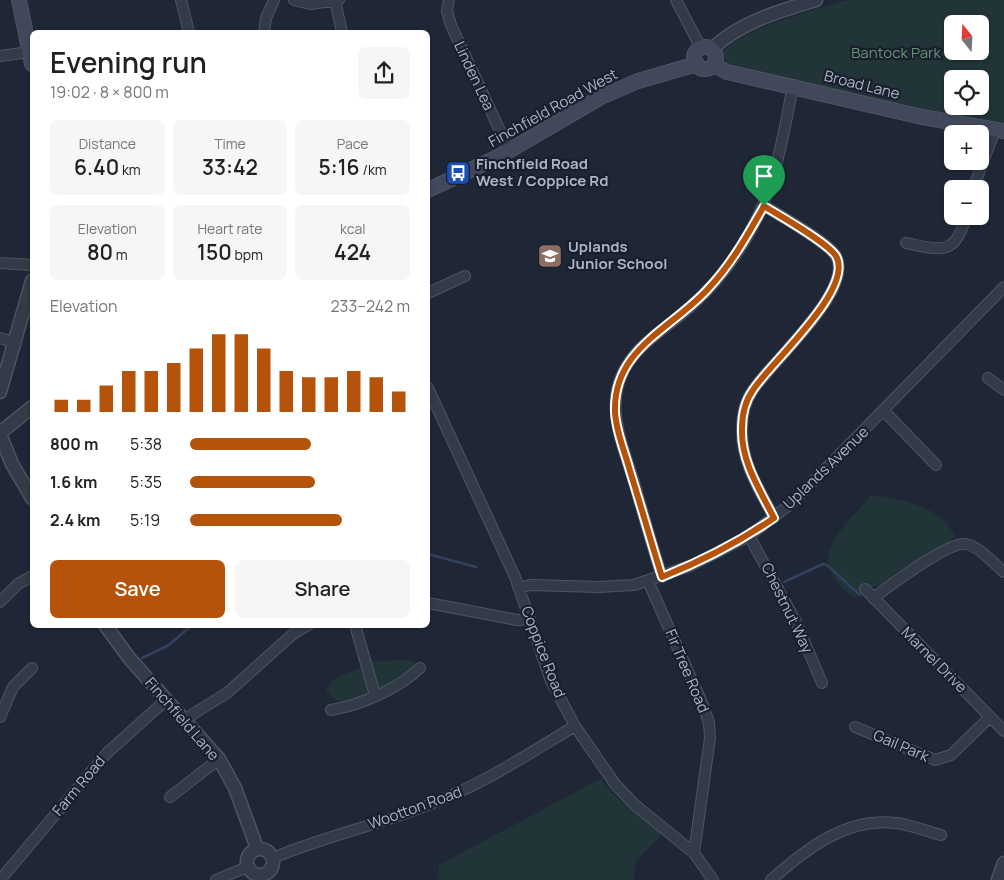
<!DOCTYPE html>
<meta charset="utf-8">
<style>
:root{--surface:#fff;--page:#f6f6f6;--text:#222;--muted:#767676;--accent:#b45309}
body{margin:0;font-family:Manrope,sans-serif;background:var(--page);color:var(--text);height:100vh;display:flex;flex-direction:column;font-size:19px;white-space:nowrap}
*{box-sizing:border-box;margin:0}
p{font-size:16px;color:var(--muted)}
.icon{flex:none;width:28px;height:28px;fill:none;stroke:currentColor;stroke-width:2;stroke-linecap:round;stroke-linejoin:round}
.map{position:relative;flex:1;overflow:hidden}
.side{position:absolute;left:30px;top:30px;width:400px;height:598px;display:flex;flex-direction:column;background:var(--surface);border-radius:8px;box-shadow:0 1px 4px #0004}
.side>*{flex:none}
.needle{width:32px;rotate:342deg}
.buttons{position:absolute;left:944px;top:15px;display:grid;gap:10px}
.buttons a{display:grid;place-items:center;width:45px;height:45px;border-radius:8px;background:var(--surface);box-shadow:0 1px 4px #0004;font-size:25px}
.pin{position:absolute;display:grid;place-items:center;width:42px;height:42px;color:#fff;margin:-51px -21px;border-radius:50% 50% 50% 0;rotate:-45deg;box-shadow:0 0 5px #0007}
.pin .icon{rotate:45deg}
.round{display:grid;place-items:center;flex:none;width:52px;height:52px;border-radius:8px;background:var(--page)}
.overview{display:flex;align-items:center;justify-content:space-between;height:85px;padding:0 20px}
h1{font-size:28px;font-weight:600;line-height:38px}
.metrics{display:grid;grid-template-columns:repeat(3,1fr);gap:8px;height:85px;padding:5px 20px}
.metrics div{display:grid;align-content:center;border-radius:8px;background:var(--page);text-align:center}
.metrics b{font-size:21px;font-weight:600}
.metrics small{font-size:14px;font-weight:400}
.metrics p{font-size:14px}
.chart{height:140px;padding:10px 20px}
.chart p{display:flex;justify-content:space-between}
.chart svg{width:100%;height:90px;margin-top:5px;stroke:var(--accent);stroke-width:6}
.action{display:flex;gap:10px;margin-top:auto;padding:10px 20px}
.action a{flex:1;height:58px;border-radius:8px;background:var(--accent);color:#fff;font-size:20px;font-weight:600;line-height:58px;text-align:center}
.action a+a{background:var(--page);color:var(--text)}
ul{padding:0 20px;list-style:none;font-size:16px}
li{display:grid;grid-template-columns:80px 60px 1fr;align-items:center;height:38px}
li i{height:12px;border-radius:6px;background:var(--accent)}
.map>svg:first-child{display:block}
</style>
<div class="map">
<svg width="1004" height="880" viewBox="0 0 1004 880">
<rect width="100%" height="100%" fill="#1f2737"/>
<!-- green -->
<path fill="#213438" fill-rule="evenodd" d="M848,0H1004V128L727,66L723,52C739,30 819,8 848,0ZM952,24H980V51H952ZM952,79H980V106H952Z
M871,495C900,498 943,507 955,537L882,586L871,587L855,598C801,559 841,532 871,495Z
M411,660L417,664L408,673L381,689L376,686L370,661Z
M360,668L369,689L367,694C345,704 343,709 326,690L334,679Z
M600,779L618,798L662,834L635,863L634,880H437L439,865Z"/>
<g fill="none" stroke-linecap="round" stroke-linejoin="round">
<!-- stream -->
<path stroke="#32415f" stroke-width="2.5" d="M428,554L476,567
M784,582L823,564L827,565L860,595
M142,658L169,645L192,625"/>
<defs>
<path id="minor" d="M181,0L189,32
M294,0L310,4L339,0
M449,0L447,11L451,25L509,150
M676,0L701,48
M335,1L342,32
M264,32L266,18L274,0
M0,56L29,52
M973,189L995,130
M765,206C780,216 828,242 836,256C855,290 770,363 753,390C745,401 742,416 742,429C741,462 759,490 774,517
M906,243C941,250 955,257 966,216
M0,263L32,265
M428,293L465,276
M0,338L16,343
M988,378L1004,390
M428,388L515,577L551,681L575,726L615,784L635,805L694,853L713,880
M884,411L936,465
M749,536L796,622L822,683
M662,577C652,545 643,514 634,482C625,453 611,421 617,390C625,349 662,333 690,307C708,291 724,273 737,253C774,198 781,148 793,85
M648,581L703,705L709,723L710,738L694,853
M519,588L530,585L599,587L634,585L692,565L749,536L793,502L1004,287
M865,589L1004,731
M873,598C890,586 948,541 966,544C980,547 993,563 1004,572
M0,602L18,584L32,576
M428,603L517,620L530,619
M355,625L375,695
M331,710C361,705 398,689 420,668
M0,717L13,687L32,668
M185,719L227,693L293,634L308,625
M855,727L935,760L951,755L990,717
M170,797L219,759
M273,858C327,835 384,824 438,801C486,782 530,753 575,726
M0,880L107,753L166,700
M216,880L247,867
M771,880C806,849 846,817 896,823C911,825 927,831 941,835"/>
<path id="tertiary" d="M712,49C740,22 780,11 816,0
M0,392L32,281
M0,433L32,407
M0,434L12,464L32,498
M105,625L130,659L219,759L235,788L257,848
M247 862a13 13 0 1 1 26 0a13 13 0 1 1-26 0Z
M998,880L1004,863"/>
<path id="secondary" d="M19,0L32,64
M694 58a11 11 0 1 1 22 0a11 11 0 1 1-22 0Z
M714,65L727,72L922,117L1004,131
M428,190L498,157L601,97L638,81L697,64"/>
</defs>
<!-- minor casing -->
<use href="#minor" stroke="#4d5463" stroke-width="12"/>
<!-- tertiary casing -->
<use href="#tertiary" stroke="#4d5463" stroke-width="15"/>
<!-- secondary casing -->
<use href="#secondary" stroke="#4d5463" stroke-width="16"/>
<!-- minor -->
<use href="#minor" stroke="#333a48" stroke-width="10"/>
<!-- tertiary -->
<use href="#tertiary" stroke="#333a48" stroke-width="12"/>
<!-- secondary -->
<use href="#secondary" stroke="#41485b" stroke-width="14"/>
</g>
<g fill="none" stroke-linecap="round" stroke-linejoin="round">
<defs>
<path id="route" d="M764,206C780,216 827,242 836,256C855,289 770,363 753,390C745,401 742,416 742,429C741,462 760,490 774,518C739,542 702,561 662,577C651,542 641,506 630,471C625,452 616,432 615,412C613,349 670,330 707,290C731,265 747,236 764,206Z"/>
</defs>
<!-- route casing -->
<use href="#route" stroke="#fff" stroke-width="10"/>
<!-- route -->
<use href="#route" stroke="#b45309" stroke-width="6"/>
</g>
<!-- icons -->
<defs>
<symbol id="bus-square" viewBox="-11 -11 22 22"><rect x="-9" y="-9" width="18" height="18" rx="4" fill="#1a4fb4" stroke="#191f2c"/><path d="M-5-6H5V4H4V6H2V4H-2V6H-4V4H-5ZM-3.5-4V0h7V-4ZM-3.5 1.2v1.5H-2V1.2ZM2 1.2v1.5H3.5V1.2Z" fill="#fff"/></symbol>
<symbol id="school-square" viewBox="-11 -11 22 22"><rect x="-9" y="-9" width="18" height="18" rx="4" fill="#8d6e63" stroke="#191f2c"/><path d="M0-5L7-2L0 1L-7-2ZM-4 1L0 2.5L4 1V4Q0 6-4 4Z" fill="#fff"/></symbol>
</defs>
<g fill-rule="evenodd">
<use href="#bus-square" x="444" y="159" width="28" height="28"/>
<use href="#school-square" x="536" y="242" width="28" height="28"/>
</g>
<g text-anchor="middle" stroke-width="4.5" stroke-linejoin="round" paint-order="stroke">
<!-- park labels -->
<g font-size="15" fill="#649574" stroke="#191f2c">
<text x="896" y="58">Bantock Park</text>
</g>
<!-- street labels -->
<g font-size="15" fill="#adb4c5" stroke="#191f2c">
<text transform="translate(474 76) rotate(65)" y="5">Linden Lea</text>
<text transform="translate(862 85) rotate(14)" y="5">Broad Lane</text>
<text transform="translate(553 108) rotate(-29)" y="5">Finchfield Road West</text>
<text transform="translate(826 468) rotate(-44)" y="5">Uplands Avenue</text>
<text transform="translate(787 608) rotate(64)" y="5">Chestnut Way</text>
<text transform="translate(543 652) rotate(69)" y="5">Coppice Road</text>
<text transform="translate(934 660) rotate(45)" y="5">Marnel Drive</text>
<text transform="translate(687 671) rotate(67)" y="5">Fir Tree Road</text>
<text transform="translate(182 719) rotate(49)" y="5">Finchfield Lane</text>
<text transform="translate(901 746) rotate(23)" y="5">Gail Park</text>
<text transform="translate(79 786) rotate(-50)" y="5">Farm Road</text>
<text transform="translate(415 808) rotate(-20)" y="5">Wootton Road</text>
</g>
<!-- poi labels -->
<g font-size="15" font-weight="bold" fill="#adb4c5" stroke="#191f2c" text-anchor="start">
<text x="476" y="169">Finchfield Road<tspan x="476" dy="17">West / Coppice Rd</tspan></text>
<text x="568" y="252">Uplands<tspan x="568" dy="17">Junior School</tspan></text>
</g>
</g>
</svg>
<div class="buttons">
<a><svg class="needle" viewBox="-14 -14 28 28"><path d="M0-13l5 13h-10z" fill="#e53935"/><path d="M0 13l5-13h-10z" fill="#767676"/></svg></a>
<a><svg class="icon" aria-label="locate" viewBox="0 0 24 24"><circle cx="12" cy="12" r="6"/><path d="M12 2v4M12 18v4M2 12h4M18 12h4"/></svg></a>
<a>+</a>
<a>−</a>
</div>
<div class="pin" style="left:764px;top:206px;background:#1e9e55"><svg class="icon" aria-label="arrive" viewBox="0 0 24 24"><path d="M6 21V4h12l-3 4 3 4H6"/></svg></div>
<section class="side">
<div class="overview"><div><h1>Evening run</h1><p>19:02 · 8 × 800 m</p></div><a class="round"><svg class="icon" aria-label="share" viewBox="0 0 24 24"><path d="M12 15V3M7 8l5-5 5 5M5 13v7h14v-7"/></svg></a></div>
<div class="metrics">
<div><p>Distance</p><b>6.40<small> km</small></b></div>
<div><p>Time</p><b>33:42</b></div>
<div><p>Pace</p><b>5:16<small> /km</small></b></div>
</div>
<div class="metrics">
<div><p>Elevation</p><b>80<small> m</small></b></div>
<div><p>Heart rate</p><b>150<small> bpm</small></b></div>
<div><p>kcal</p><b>424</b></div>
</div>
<div class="chart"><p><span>Elevation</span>233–242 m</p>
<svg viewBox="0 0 160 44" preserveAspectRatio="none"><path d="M5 44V38M15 44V38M25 44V31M35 44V24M45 44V24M55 44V20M65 44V13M75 44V6M85 44V6M95 44V13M105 44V24M115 44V27M125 44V27M135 44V24M145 44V27M155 44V34"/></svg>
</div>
<ul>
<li><b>800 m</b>5:38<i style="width:55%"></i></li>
<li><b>1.6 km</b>5:35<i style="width:57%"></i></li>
<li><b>2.4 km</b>5:19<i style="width:69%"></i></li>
</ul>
<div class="action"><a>Save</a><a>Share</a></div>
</section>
</div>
